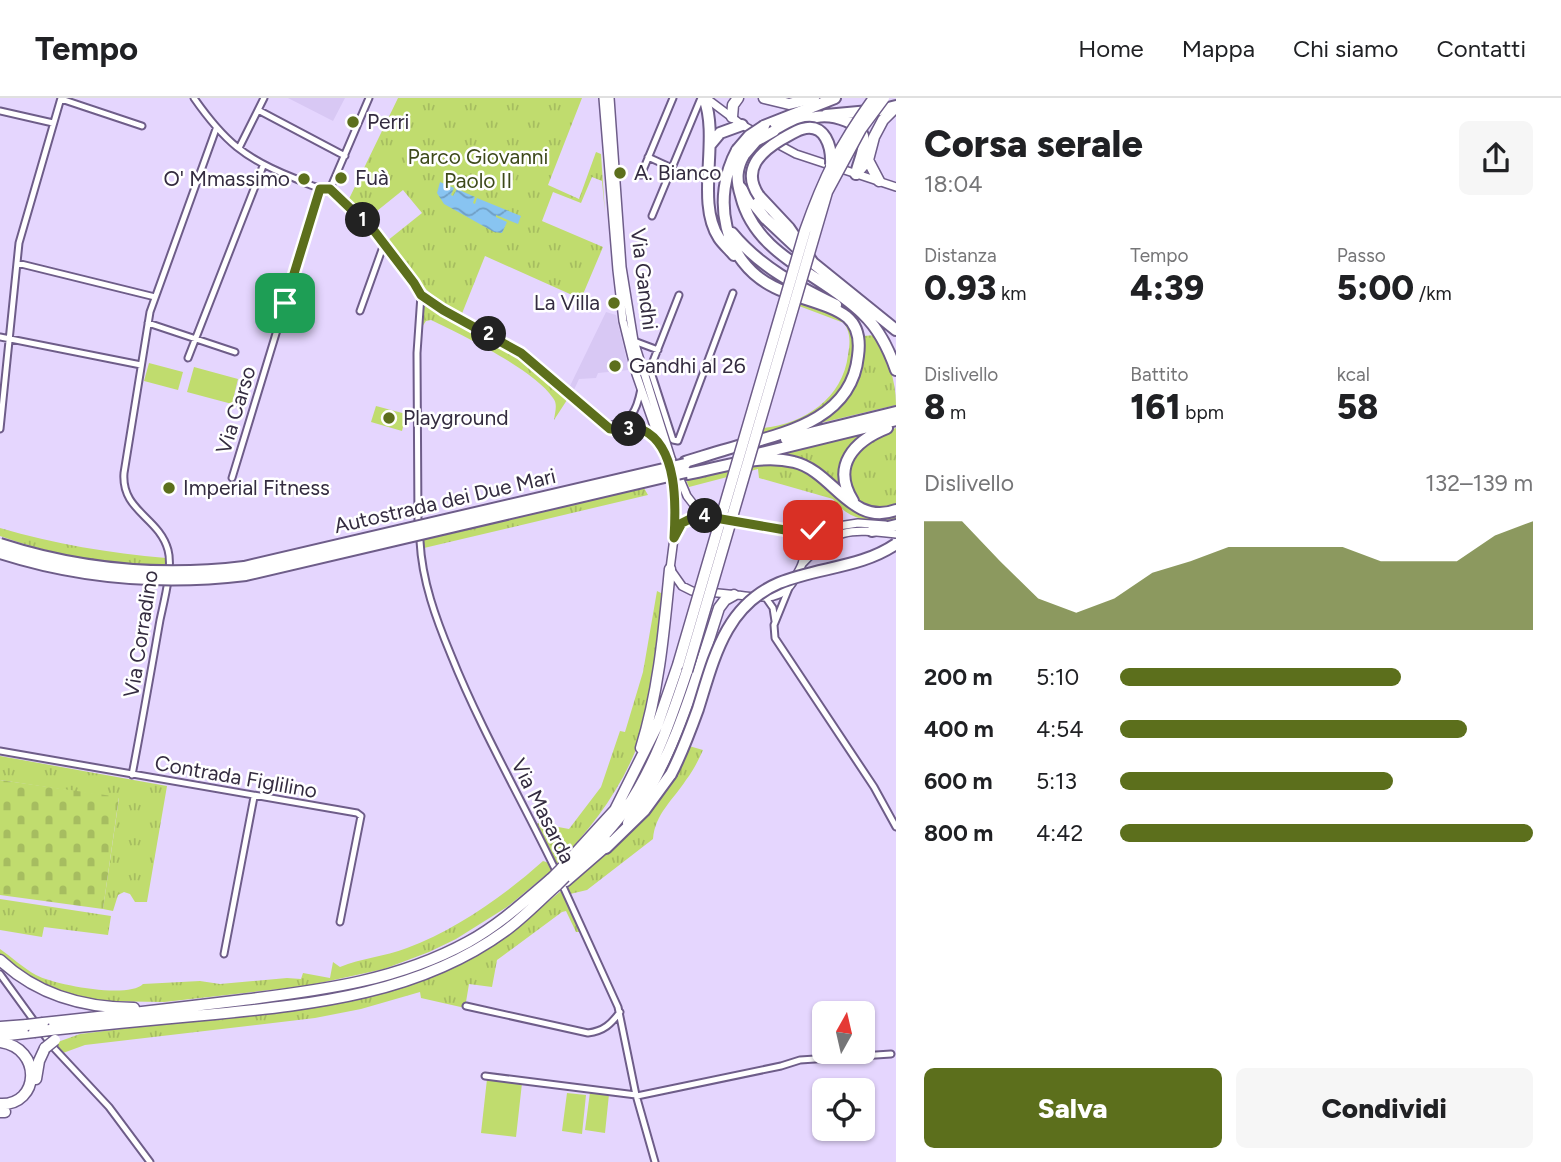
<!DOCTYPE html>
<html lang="it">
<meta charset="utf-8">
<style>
:root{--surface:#fff;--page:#f6f6f6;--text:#202124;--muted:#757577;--line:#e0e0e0;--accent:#5c6f1c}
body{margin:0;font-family:Figtree,sans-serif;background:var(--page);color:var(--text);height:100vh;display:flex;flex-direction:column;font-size:26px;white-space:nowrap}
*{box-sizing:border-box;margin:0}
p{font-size:23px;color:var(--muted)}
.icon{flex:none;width:38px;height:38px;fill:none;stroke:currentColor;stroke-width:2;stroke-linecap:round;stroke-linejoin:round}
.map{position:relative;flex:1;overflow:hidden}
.drawer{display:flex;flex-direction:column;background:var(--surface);width:665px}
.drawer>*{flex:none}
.needle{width:46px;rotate:8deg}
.tools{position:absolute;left:812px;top:903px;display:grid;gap:14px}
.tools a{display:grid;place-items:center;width:63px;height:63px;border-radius:10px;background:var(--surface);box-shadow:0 2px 5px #0004;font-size:35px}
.pin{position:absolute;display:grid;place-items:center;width:60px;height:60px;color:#fff;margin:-30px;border-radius:14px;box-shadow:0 4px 10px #0006}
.km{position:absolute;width:35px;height:35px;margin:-18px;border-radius:50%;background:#222;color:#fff;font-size:19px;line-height:35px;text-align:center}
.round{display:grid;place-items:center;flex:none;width:74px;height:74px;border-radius:10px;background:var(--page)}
.head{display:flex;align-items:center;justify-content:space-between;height:119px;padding:0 28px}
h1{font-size:38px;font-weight:800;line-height:52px}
.metrics{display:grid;grid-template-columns:repeat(3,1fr);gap:10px;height:119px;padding:7px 28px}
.metrics div{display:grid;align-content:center}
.metrics b{font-size:35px;font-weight:800}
.metrics small{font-size:19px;font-weight:400}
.metrics p{font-size:19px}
.chart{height:196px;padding:14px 28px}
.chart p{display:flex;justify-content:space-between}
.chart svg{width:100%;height:126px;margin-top:7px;fill:var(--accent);opacity:.7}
.button{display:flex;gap:14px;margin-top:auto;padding:14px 28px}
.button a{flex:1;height:80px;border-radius:10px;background:var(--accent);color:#fff;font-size:28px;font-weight:800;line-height:80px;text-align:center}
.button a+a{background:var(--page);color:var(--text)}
ul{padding:0 28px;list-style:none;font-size:23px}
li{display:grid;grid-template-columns:112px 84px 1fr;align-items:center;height:52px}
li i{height:18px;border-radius:9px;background:var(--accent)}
header{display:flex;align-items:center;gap:42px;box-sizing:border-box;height:98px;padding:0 35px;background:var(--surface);border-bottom:2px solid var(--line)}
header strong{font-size:33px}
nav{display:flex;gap:38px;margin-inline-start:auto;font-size:24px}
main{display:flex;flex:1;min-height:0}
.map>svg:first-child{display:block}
</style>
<header>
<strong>Tempo</strong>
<nav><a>Home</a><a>Mappa</a><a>Chi siamo</a><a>Contatti</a></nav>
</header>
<main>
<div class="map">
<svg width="896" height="1064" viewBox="0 0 896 1064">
<defs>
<pattern id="grass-tufts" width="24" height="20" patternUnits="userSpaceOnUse" patternTransform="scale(1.75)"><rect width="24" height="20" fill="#c0dc6e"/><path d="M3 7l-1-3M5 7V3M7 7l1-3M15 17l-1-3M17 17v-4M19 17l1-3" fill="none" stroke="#a6bd60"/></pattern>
<pattern id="cemetery-stones" width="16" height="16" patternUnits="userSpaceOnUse" patternTransform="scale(1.75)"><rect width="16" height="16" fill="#c0dc6e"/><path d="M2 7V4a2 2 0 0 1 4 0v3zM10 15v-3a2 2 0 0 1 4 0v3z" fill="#a6bd60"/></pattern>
<pattern id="water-waves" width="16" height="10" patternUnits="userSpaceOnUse" patternTransform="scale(1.75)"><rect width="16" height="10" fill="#88c4f1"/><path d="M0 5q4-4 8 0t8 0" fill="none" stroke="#709fc5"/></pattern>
</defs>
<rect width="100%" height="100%" fill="#e5d6fe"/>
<!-- built -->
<path fill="#d8c8f4" d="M288,0H345L333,23Z
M606,214L616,217L629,272L598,275L596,280L579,281L573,294L569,290Z"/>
<!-- grass -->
<path fill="url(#grass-tufts)" d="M398,0H582L548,87L579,101L596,54L601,56L605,115L602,83L592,79L581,105L553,94L542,123L603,149L581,201L485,158L461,218C428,200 409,172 387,143L422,115L403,92L367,121L348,103Z
M424,205L450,222L509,253L567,302L554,322C555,314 558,306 553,300C534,272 463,237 431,222L426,223L422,229Z
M799,206L832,214L846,220L857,242L847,288L815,318L760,339L763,330C804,326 843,300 848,257C850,245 851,236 844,225L799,208Z
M876,237C887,261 896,280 896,307L816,326L837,308L863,238Z
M896,330V407C877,412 855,409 849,387C846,379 850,366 851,358L879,335Z
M864,335L865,337L860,340L841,390C827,373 810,362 787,357V354Z
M756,363L797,366L848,406L896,414V423C870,424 849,423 833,401L759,380L758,371L689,389L685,379Z
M644,390L648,397L424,450V442Z
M0,430C55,446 109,455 166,460L165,467C109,467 53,457 0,438Z
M657,493L665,497C660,545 656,595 640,641C623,689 592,730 557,766L537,725L569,731L601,689L620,633L625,634L643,574Z
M689,648L703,652C698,663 693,673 686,682C673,702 655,716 653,741L587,792L570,796L566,788L589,769Z
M0,658L167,688L147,804H135L130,796L124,794L118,797L113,813L103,811L119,700L0,682Z
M543,763L549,765L552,772L507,809L456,841L429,854L384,871L306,888L164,904L98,903L78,900L31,883L0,858V851C12,859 23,870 36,877C55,887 128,901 143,886L200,883L220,886L287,880L301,881L303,875L330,880L333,864L340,869C361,860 384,859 407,850C455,832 504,798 543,763Z
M561,793L582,834H576L566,813L562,814L497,862L492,889L469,886L465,910L421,900L420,894L361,911L315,920L85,947L63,955L55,945L80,936L292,910L411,884L518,828Z
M0,801L111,818L108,837L44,829L42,839L0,832Z"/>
<!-- cemetery -->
<path fill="url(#cemetery-stones)" d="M0,682L119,699L103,811L0,797Z"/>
<!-- pitch -->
<path fill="#c0dc6e" d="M149,265L183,274L178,292L144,283Z
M194,269L238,281L232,306L187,294Z
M376,308L406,316L402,333L371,324Z
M487,981L522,985L516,1039L481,1035Z
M590,994L609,996L605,1035L585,1032Z
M567,995L586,997L582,1036L562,1033Z"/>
<!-- water -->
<path fill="url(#water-waves)" d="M440,84L454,90L451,97L453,98L457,91L475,99L473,105L475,106L477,100L521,118L518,126L496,117V119L507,124L502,135L494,134L444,106L437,95Z"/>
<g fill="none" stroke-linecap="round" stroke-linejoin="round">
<defs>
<path id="minor" d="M194,0C224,43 245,61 294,80C306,85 316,91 330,91
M61,1L142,28
M258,12L345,58
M0,13L53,25
M239,50L264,0
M648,59L672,70
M641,77L673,0
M330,91L375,134L414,185L421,197L443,212L521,255L610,331H642L658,344
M330,91L369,0
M652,118L701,0
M17,165L155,199
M679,197L650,271L673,342L678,343L733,195
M360,213L384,146
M148,225L235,254
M0,239L141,267
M634,243L658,252
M188,260L263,68
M607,328C632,322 636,316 641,291
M0,331L19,145L61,0
M232,380L320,91
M418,424L417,255L421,197
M420,443C422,483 436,521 451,557C481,632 522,702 557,775
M789,490L774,527L775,540L874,689L896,729
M766,500L773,510L775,523
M0,653L357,715L361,718L340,824
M132,677C142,625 151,573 160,522C164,503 173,470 168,452C159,419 121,413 124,375L150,214L216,31
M561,784L618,909L636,997L655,1064
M224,856L254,699
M0,876L53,949L109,1009L150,1064
M466,908L588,935C604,933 611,926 620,914
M485,978L636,997
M637,998L781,968L800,962L891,956"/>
<path id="tertiary" d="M603,0L617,172L623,223L636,276L675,388L674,440L670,471L682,488L692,493C707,494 722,495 736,497C759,499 781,505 794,482C797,475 802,469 803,462C805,446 798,439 785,432
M610,0L622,169L634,243L671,360L687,398L694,407L713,419
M706,0L742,27L796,56L896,89
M676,436L682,425L698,417L785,432H813L858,425L885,427
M802,466C836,429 849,431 896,436"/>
<path id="trunk" d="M764,0L789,6L814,0
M732,19L733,7L738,0
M868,62L879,83
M856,76L868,62L874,39L883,22L896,9
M641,650C659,592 664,532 670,471
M628,725C674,661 695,584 719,510L725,502L734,497
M561,771L615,712L657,628L678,567
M570,774C589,754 609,734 625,712C654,671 671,621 687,573
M566,783L611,744
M0,862C37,897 84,910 134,910
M43,925C110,918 177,910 243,902C322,892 397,883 468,844C499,827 525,803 552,780
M0,929L27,927
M50,932C105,926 160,921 215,916C316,906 420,895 505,833C523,820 540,802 557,787
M0,938L34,934
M0,944C43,950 40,1008 0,1006
M36,981L39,963L45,950
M0,1014H5"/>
<path id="motorway" d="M704,0C720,41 695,104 719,140C723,146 729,151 734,157
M826,17L880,12L896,8
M764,28L835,0
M774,33C788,27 801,21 816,19C832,16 864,24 864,44C864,54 858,66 856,76
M710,47L720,35L742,27
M744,57C736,71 736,82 741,98C756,159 823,176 863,216C878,230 889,252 896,272
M740,89L765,120L796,149
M759,98L789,130L813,165L896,232
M732,135C760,169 797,188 836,207
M786,341L896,314
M757,356L896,322
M685,364C705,358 725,351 746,346C794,333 852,317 858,258C860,244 859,229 847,219C829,205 795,200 774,189C723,164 711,100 737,52
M687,376C721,370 759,355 794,364C833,373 851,429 896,412
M853,403C831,368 854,343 887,330
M872,433L896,427
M606,750L644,713L671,676"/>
</defs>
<!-- minor casing -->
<use href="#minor" stroke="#6e5d89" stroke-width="9"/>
<!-- tertiary casing -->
<use href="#tertiary" stroke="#6e5d89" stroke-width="10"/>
<!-- trunk casing -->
<use href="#trunk" stroke="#6e5d89" stroke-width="13"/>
<!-- motorway casing -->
<use href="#motorway" stroke="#6e5d89" stroke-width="14"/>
<!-- minor -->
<use href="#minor" stroke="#fff" stroke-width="5"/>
<!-- tertiary -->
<use href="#tertiary" stroke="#fff" stroke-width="7"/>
<!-- trunk -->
<use href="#trunk" stroke="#fff" stroke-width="10"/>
<!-- motorway -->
<use href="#motorway" stroke="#fff" stroke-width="10"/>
<defs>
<path id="trunk-bridge" d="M678,567L805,133C824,79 840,47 874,0
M687,573L827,94L861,31L884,0
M552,780L561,771
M557,787L565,779
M27,927L43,925
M34,934L50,932
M45,950L55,942"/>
<path id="motorway-bridge" d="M737,52L749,38L764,28
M744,57L756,43L774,33
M759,98C741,72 760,54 782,41C788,38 795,33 802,31C825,24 832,49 831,67
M0,446C80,472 161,479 244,469L685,366
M0,455C81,481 162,487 246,477L686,374
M671,676C682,655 690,633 698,611C714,560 725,508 779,485C818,469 861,470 896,446"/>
</defs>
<!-- trunk-bridge casing -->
<use href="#trunk-bridge" stroke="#6e5d89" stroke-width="13" stroke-linecap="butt"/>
<!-- motorway-bridge casing -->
<use href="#motorway-bridge" stroke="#6e5d89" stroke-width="14" stroke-linecap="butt"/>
<!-- trunk-bridge -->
<use href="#trunk-bridge" stroke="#fff" stroke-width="10"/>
<!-- motorway-bridge -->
<use href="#motorway-bridge" stroke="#fff" stroke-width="10"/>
</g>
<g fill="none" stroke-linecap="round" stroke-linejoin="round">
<defs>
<path id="route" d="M285,205L320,91H330L375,134L414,185L421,197L443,212L521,255L610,331C621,334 633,327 643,332C678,349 676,408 674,440L682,425L698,417L785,432H813"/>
</defs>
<!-- route casing -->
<use href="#route" stroke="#fff" stroke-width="14"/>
<!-- route -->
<use href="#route" stroke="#5c6f1c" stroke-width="9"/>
</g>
<!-- markers -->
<g fill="#5c6f1c" stroke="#fff" stroke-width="2.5">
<circle cx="353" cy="24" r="7"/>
<circle cx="620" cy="75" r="7"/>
<circle cx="341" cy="80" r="7"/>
<circle cx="304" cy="81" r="7"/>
<circle cx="614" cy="205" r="7"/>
<circle cx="615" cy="268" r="7"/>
<circle cx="389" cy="320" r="7"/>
<circle cx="169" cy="390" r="7"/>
</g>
<g text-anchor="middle" stroke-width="5" stroke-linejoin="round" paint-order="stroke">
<!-- poi labels -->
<g font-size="21" fill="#342c40" stroke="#fff" text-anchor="start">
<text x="367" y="31">Perri</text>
<text x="634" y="82">A. Bianco</text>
<text x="355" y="87">Fuà</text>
<text x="290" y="88" text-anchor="end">O' Mmassimo</text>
<text x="600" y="212" text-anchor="end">La Villa</text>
<text x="629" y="275">Gandhi al 26</text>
<text x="403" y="327">Playground</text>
<text x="183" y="397">Imperial Fitness</text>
</g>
<!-- park labels -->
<g font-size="21" fill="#3d491a" stroke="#fff">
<text x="478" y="66">Parco Giovanni<tspan x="478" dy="24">Paolo II</tspan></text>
</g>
<!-- street labels -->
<g font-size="21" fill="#342c40" stroke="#fff">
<text transform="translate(644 181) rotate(83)" y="7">Via Gandhi</text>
<text transform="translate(236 312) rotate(-73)" y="7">Via Carso</text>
<text transform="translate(445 403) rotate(-13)" y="7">Autostrada dei Due Mari</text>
<text transform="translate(141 536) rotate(-81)" y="7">Via Corradino</text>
<text transform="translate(236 679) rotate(10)" y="7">Contrada Figlilino</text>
<text transform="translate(543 713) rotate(63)" y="7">Via Masarda</text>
</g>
</g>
</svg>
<div class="tools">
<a><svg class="needle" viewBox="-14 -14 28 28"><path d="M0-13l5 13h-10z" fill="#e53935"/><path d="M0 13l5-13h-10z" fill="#757577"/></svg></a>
<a><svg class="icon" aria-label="locate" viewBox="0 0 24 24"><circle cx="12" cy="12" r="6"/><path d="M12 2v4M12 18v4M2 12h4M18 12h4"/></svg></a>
</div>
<div class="pin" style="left:285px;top:205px;background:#1e9e55"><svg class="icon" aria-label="arrive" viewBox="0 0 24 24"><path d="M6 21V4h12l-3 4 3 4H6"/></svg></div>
<div class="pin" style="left:813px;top:432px;background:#d93025"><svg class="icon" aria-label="check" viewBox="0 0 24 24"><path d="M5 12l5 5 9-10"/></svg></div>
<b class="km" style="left:363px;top:122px">1</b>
<b class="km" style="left:489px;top:236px">2</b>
<b class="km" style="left:629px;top:331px">3</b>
<b class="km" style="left:705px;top:418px">4</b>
</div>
<section class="drawer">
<div class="head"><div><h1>Corsa serale</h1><p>18:04</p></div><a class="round"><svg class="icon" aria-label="share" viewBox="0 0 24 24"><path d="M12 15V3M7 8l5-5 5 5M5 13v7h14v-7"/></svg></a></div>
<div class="metrics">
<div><p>Distanza</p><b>0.93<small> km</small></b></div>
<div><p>Tempo</p><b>4:39</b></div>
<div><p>Passo</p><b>5:00<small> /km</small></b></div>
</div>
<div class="metrics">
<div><p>Dislivello</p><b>8<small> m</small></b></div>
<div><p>Battito</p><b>161<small> bpm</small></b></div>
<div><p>kcal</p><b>58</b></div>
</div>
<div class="chart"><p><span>Dislivello</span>132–139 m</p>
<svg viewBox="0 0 160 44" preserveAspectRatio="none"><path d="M0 44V6L10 6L20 20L30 33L40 38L50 33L60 24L70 20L80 15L90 15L100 15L110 15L120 20L130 20L140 20L150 11L160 6V44z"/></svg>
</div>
<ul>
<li><b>200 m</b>5:10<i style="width:68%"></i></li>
<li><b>400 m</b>4:54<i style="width:84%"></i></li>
<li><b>600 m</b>5:13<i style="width:66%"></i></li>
<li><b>800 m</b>4:42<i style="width:100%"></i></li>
</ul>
<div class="button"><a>Salva</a><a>Condividi</a></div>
</section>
</main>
